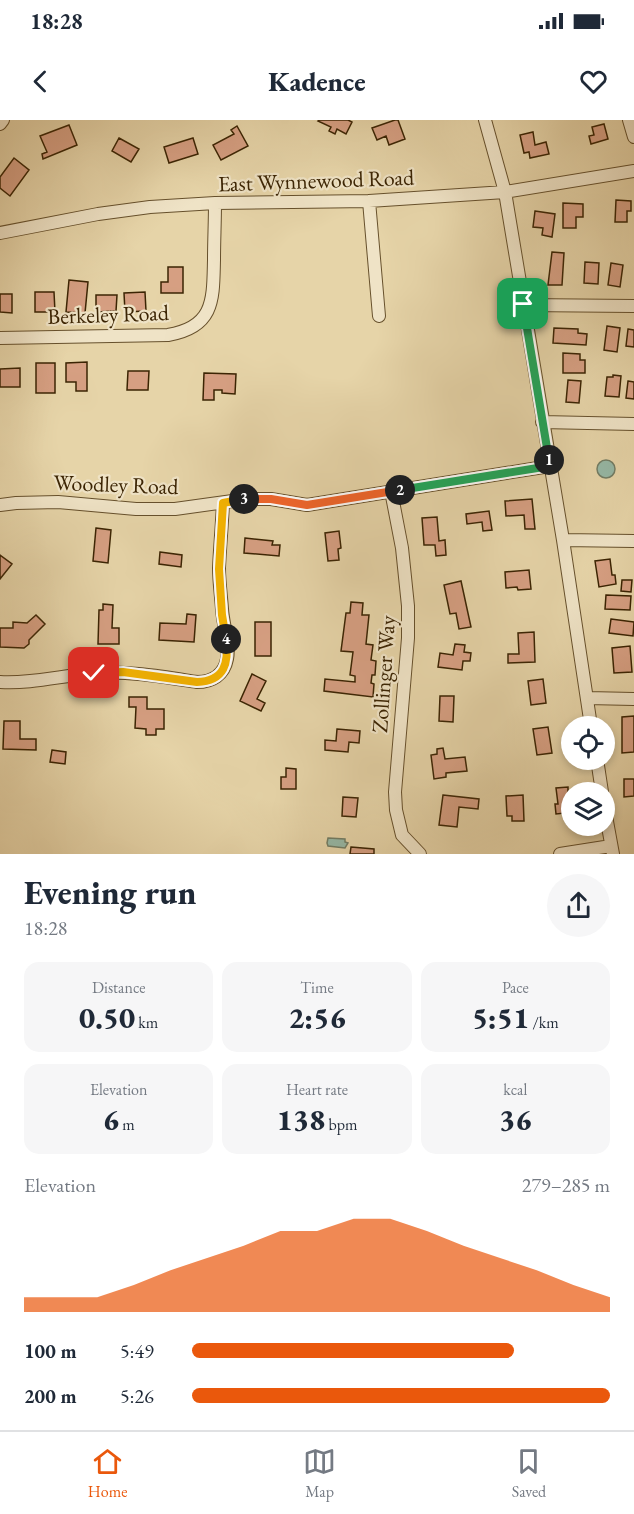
<!DOCTYPE html>
<meta charset="utf-8">
<style>
:root{--surface:#fff;--page:#f6f6f7;--text:#1f2937;--muted:#747a83;--line:#e0e1e3;--accent:#ea580c}
body{margin:0;font-family:"EB Garamond",serif;background:var(--page);color:var(--text);height:100vh;display:flex;flex-direction:column;font-size:22px;white-space:nowrap}
*{box-sizing:border-box;margin:0}
p{font-size:20px;color:var(--muted)}
.icon{flex:none;width:33px;height:33px;fill:none;stroke:currentColor;stroke-width:2;stroke-linecap:round;stroke-linejoin:round}
.map{position:relative;height:734px;overflow:hidden}
.details{display:flex;flex-direction:column;background:var(--surface);flex:1}
.details>*{flex:none}
.buttons{position:absolute;left:561px;top:596px;display:grid;gap:12px}
.buttons a{display:grid;place-items:center;width:54px;height:54px;border-radius:50%;background:var(--surface);box-shadow:0 3px 9px #0003;font-size:30px}
.pin{position:absolute;display:grid;place-items:center;width:51px;height:51px;color:#fff;margin:-26px;border-radius:12px;box-shadow:0 3px 9px #0006}
.km{position:absolute;width:30px;height:30px;margin:-15px;border-radius:50%;background:#222;color:#fff;font-size:16px;line-height:30px;text-align:center}
.round{display:grid;place-items:center;flex:none;width:63px;height:63px;border-radius:32px;background:var(--page)}
.head{display:flex;align-items:center;justify-content:space-between;height:102px;padding:0 24px}
h1{font-size:33px;font-weight:800;line-height:45px}
.metrics{display:grid;grid-template-columns:repeat(3,1fr);gap:9px;height:102px;padding:6px 24px}
.metrics div{display:grid;align-content:center;border-radius:15px;background:var(--page);text-align:center}
.metrics b{font-size:30px;font-weight:800}
.metrics small{font-size:16px;font-weight:400}
.metrics p{font-size:16px}
.chart{height:168px;padding:12px 24px}
.chart p{display:flex;justify-content:space-between}
.chart svg{width:100%;height:108px;margin-top:6px;fill:var(--accent);opacity:.7}
ul{padding:0 24px;list-style:none;font-size:20px}
li{display:grid;grid-template-columns:96px 72px 1fr;align-items:center;height:45px}
li i{height:15px;border-radius:8px;background:var(--accent)}
.status{display:flex;justify-content:space-between;align-items:center;height:42px;padding:0 30px;background:var(--surface);direction:ltr}
.status svg{height:16px;fill:currentColor}
header{display:flex;justify-content:space-between;align-items:center;height:78px;padding:0 24px;background:var(--surface);font-size:27px;font-weight:800}
.dock{display:flex;justify-content:space-around;align-items:center;height:84px;border-top:2px solid var(--line);background:var(--surface);font-size:16px;color:var(--muted)}
.dock a{display:grid;justify-items:center;gap:3px}
.dock .current{color:var(--accent)}
.map>svg:first-child{display:block}
</style>
<div class="status"><b>18:28</b><svg viewBox="0 0 49 12"><path d="M0 12V9h3v3zM5 12V6h3v6zM10 12V3h3v9zM15 12V0h3v12zM26 1h20v11H26zM47 4h2v5h-2z"/></svg></div>
<header><svg class="icon" aria-label="back" viewBox="0 0 24 24"><path d="M15 5l-7 7 7 7"/></svg>Kadence<svg class="icon" aria-label="heart" viewBox="0 0 24 24"><path d="M12 20l-8-8c-3-5 5-10 8-4 3-6 11-1 8 4z"/></svg></header>
<div class="map">
<svg width="634" height="734" viewBox="0 0 634 734">
<rect width="100%" height="100%" fill="#e6d4a8"/>
<filter id="stains"><feTurbulence type="fractalNoise" baseFrequency=".00333" numOctaves="4"/><feColorMatrix values="0 0 0 0 .2 0 0 0 0 .09 0 0 0 0 .02 0 0 0 .5 -.17"/></filter>
<radialGradient id="worn" r=".72"><stop offset=".6" stop-color="#630" stop-opacity="0"/><stop offset="1" stop-color="#630" stop-opacity=".3"/></radialGradient>
<!-- water -->
<path fill="#96b8a6" stroke="#727d65" stroke-width="1.5" d="M597 349a9 9 0 1 1 18 0a9 9 0 1 1-18 0Z
M328,718L345,719V722L348,723L345,728L328,726L327,723Z"/>
<!-- building -->
<path fill="#d69f82" stroke="#3b2403" stroke-width="1.5" d="M319,0H348L352,2L346,14L337,9L335,14L329,11L331,7L318,1Z
M395,0H398L405,19L389,25L386,16L377,20L372,8Z
M604,4L608,19L591,24L589,16L594,15L592,7Z
M69,5L77,25L43,39L42,34L47,32L40,16Z
M237,6L248,26L221,40L213,25L234,14L231,10Z
M533,12L535,25L546,22L549,34L530,38L529,32L524,33L520,15Z
M119,18L139,29L131,42L112,31Z
M193,18L198,34L169,43L164,27Z
M14,38L29,50L10,76L0,68V57Z
M616,80L631,81V91H627V102H615Z
M563,83L583,84V97H576V108H563Z
M535,91L555,94L552,117L542,115L543,108L533,107Z
M552,132L564,133L562,165H548Z
M585,142L599,143L598,164L584,163Z
M611,143L623,145L620,167L608,165Z
M168,147H183V173H161V162H168Z
M69,160L88,162L85,193L66,192Z
M35,172H54L55,192H35Z
M145,172L146,191L125,192L124,173Z
M0,174H12V193L0,192Z
M96,175H117L116,191L96,192Z
M607,206L620,208L617,232L604,230Z
M554,208L578,209V213L587,214L586,225L553,223Z
M628,209L634,210V227L626,226Z
M563,233L580,234V240H585V253H563Z
M87,242V271H76V262H66V243Z
M36,243H55V273H36Z
M20,248V267H0V249Z
M128,251H149L148,270H127Z
M204,253L236,254L235,274L222,273V270H214V280H203Z
M613,255L621,256L619,277L605,276L607,257H613Z
M568,260L581,261L579,283L566,282Z
M628,261L634,262V279L626,278Z
M532,379L535,409H525L524,395L506,396L505,381Z
M489,391L492,410L483,411L482,402L467,404L466,394Z
M437,397L439,421L445,420L446,435L436,436L435,425H424L422,398Z
M96,408L111,410L108,443L93,441Z
M339,411L341,428L338,429L339,440L328,441L325,413Z
M245,418L273,421L272,425H280L279,436L244,433Z
M160,432L182,435L181,447L159,444Z
M0,435L12,444L0,459Z
M610,439L612,455H615L616,464L599,467L595,441Z
M529,450L531,469L518,470L517,467L506,468L505,452Z
M622,460H632L631,472L621,471Z
M461,461L471,507L459,509L456,493L450,494L444,465Z
M606,475L631,476L630,490L605,489Z
M351,482L363,483L362,495H369L366,524L373,525L371,540L376,541L375,555H372L371,563L374,564L373,577L324,571L325,559L355,562V556L350,555L353,532L341,531L346,493H350Z
M103,484L113,485L112,508H119V524H98L99,490H103Z
M187,494L196,495L194,522L159,520L160,503L186,504Z
M36,495L45,504L29,520V524L24,528L0,527V508H13V502L27,503Z
M611,499L634,502L633,516L609,513Z
M255,502H271V536H255Z
M534,512L535,542L508,543V534H519L518,513Z
M455,524L465,525L464,532L471,533L470,541H463L462,550L438,547L440,533L453,535Z
M630,526L632,552L614,553L612,528Z
M252,554L266,561L257,579L265,583L261,591L240,581Z
M543,559L546,583L531,585L528,561Z
M440,576H454L453,602L439,601Z
M129,577H147V589H164V609H156V615H146V609L135,608L136,587H129Z
M634,596V632L622,633V597Z
M4,601H20V619H36V630L3,629Z
M548,607L552,633L537,635L533,609Z
M337,609L360,611L359,623L349,622L348,632L325,630V620L336,621Z
M443,628L445,639L465,637L467,651L446,653V657L434,659L431,635L437,634V629Z
M52,630L66,632L65,644L50,642Z
M286,648L296,649V669H281V657H286Z
M624,659H634V676L624,677Z
M568,667V675L572,674V702L566,703L565,693L556,694L555,684H558L556,668Z
M443,675L479,679L478,689L459,687L457,707L439,705Z
M523,675L524,701H512V696H507L506,676Z
M343,677L358,678L356,697L342,696Z
M351,727L374,729V734H350Z"/>
<g fill="none" stroke-linecap="round" stroke-linejoin="round">
<defs>
<path id="minor" d="M485,0L505,72L563,420L591,606
M629,0L634,17
M0,4L3,0
M369,81L379,196
M0,113L98,94L150,87L215,83L369,81L505,72L634,51
M523,185L634,186
M0,218L168,215C215,207 213,179 214,140C214,121 215,102 215,83
M542,302L634,304
M391,371L402,428L408,486V518L395,672L396,690L402,715L420,734
M0,385L16,383L58,382L136,389H175L247,379H271L307,385L550,346
M563,420L634,421
M0,562C33,564 64,555 96,553C131,551 164,557 197,562C212,562 224,555 227,539C230,524 223,505 222,489C221,475 219,461 219,448C220,426 222,405 223,383
M587,578L634,579
M597,639L602,672
M604,685L613,734
M560,734L611,726"/>
</defs>
<!-- minor casing -->
<use href="#minor" stroke="#66502c" stroke-width="14"/>
<!-- minor -->
<use href="#minor" stroke="#efe3c6" stroke-width="12"/>
</g>
<g fill="none" stroke-linecap="round" stroke-linejoin="round">
<defs>
<path id="split-1" d="M523,184L549,340"/>
<path id="split-2" d="M400,370L550,346L549,340"/>
<path id="split-3" d="M244,379H271L307,385L400,370"/>
<path id="split-4" d="M226,519L222,495L219,449L223,383L244,379"/>
<path id="split-5" d="M94,553L123,552L197,562C225,561 229,543 226,519"/>
</defs>
<!-- split-1 casing -->
<use href="#split-1" stroke="#fff" stroke-width="12"/>
<!-- split-2 casing -->
<use href="#split-2" stroke="#fff" stroke-width="12"/>
<!-- split-3 casing -->
<use href="#split-3" stroke="#fff" stroke-width="12"/>
<!-- split-4 casing -->
<use href="#split-4" stroke="#fff" stroke-width="12"/>
<!-- split-5 casing -->
<use href="#split-5" stroke="#fff" stroke-width="12"/>
<!-- split-1 -->
<use href="#split-1" stroke="#22a559" stroke-width="8"/>
<!-- split-2 -->
<use href="#split-2" stroke="#22a559" stroke-width="8"/>
<!-- split-3 -->
<use href="#split-3" stroke="#f0652b" stroke-width="8"/>
<!-- split-4 -->
<use href="#split-4" stroke="#f5b400" stroke-width="8"/>
<!-- split-5 -->
<use href="#split-5" stroke="#f5b400" stroke-width="8"/>
</g>
<g text-anchor="middle" stroke-width="4.5" stroke-linejoin="round" paint-order="stroke">
<!-- street labels -->
<g font-size="22" fill="#3b2403" stroke="#efe3c6">
<text transform="translate(316 60) rotate(-2)" y="8">East Wynnewood Road</text>
<text transform="translate(108 194) rotate(-2)" y="8">Berkeley Road</text>
<text transform="translate(116 364) rotate(2)" y="8">Woodley Road</text>
<text transform="translate(383 554) rotate(-86)" y="8">Zollinger Way</text>
</g>
</g>
<rect width="100%" height="100%" filter="url(#stains)"/>
<rect width="100%" height="100%" fill="url(#worn)"/>
</svg>
<div class="buttons">
<a><svg class="icon" aria-label="locate" viewBox="0 0 24 24"><circle cx="12" cy="12" r="6"/><path d="M12 2v4M12 18v4M2 12h4M18 12h4"/></svg></a>
<a><svg class="icon" aria-label="layers" viewBox="0 0 24 24"><path d="M12 4l9 5-9 5-9-5zM3 14l9 5 9-5"/></svg></a>
</div>
<div class="pin" style="left:523px;top:184px;background:#1e9e55"><svg class="icon" aria-label="arrive" viewBox="0 0 24 24"><path d="M6 21V4h12l-3 4 3 4H6"/></svg></div>
<div class="pin" style="left:94px;top:553px;background:#d93025"><svg class="icon" aria-label="check" viewBox="0 0 24 24"><path d="M5 12l5 5 9-10"/></svg></div>
<b class="km" style="left:549px;top:340px">1</b>
<b class="km" style="left:400px;top:370px">2</b>
<b class="km" style="left:244px;top:379px">3</b>
<b class="km" style="left:226px;top:519px">4</b>
</div>
<section class="details">
<div class="head"><div><h1>Evening run</h1><p>18:28</p></div><a class="round"><svg class="icon" aria-label="share" viewBox="0 0 24 24"><path d="M12 15V3M7 8l5-5 5 5M5 13v7h14v-7"/></svg></a></div>
<div class="metrics">
<div><p>Distance</p><b>0.50<small> km</small></b></div>
<div><p>Time</p><b>2:56</b></div>
<div><p>Pace</p><b>5:51<small> /km</small></b></div>
</div>
<div class="metrics">
<div><p>Elevation</p><b>6<small> m</small></b></div>
<div><p>Heart rate</p><b>138<small> bpm</small></b></div>
<div><p>kcal</p><b>36</b></div>
</div>
<div class="chart"><p><span>Elevation</span>279–285 m</p>
<svg viewBox="0 0 160 44" preserveAspectRatio="none"><path d="M0 44V38L10 38L20 38L30 33L40 27L50 22L60 17L70 11L80 11L90 6L100 6L110 11L120 17L130 22L140 27L150 33L160 38V44z"/></svg>
</div>
<ul>
<li><b>100 m</b>5:49<i style="width:77%"></i></li>
<li><b>200 m</b>5:26<i style="width:100%"></i></li>
</ul>
</section>
<nav class="dock">
<a class="current"><svg class="icon" aria-label="home" viewBox="0 0 24 24"><path d="M3 11l9-7 9 7M6 9v11h12V9"/></svg>Home</a>
<a><svg class="icon" aria-label="map" viewBox="0 0 24 24"><path d="M3 6l6-2 6 2 6-2v14l-6 2-6-2-6 2zM9 4v14M15 6v14"/></svg>Map</a>
<a><svg class="icon" aria-label="saved" viewBox="0 0 24 24"><path d="M7 4h10v16l-5-4-5 4z"/></svg>Saved</a>
</nav>
